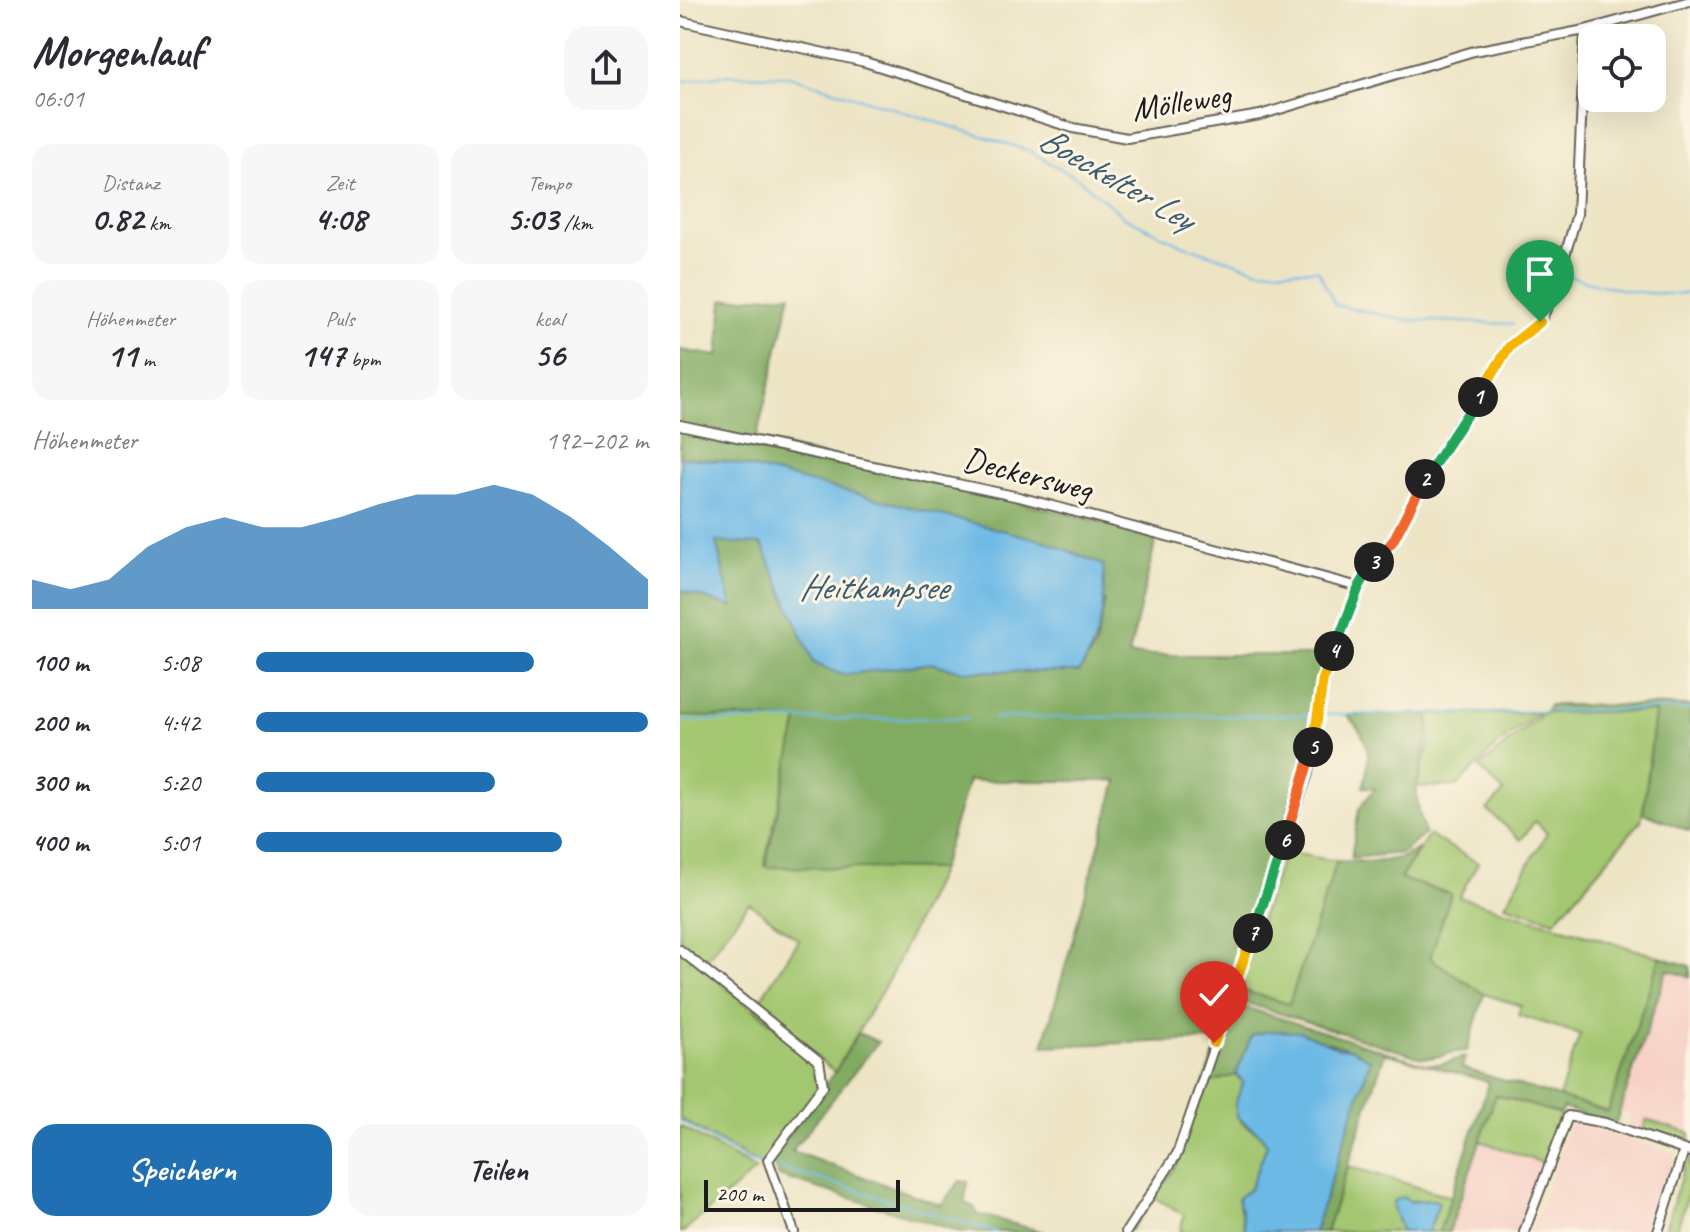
<!DOCTYPE html>
<html lang="de">
<meta charset="utf-8">
<style>
:root{--surface:#fff;--page:#f7f7f7;--text:#2b2b33;--muted:#7c7c81;--accent:#1f6fb2}
body{margin:0;font-family:Caveat,sans-serif;background:var(--page);color:var(--text);height:100vh;display:flex;flex-direction:column;font-size:30px;white-space:nowrap}
*{box-sizing:border-box;margin:0}
p{font-size:26px;color:var(--muted)}
.icon{flex:none;width:44px;height:44px;fill:none;stroke:currentColor;stroke-width:2;stroke-linecap:round;stroke-linejoin:round}
.map{position:relative;flex:1;overflow:hidden}
.details{display:flex;flex-direction:column;background:var(--surface);width:680px}
.details>*{flex:none}
.tools{position:absolute;left:898px;top:24px;display:grid;gap:16px}
.tools a{display:grid;place-items:center;width:88px;height:88px;border-radius:16px;background:var(--surface);box-shadow:0 8px 32px #0002;font-size:40px}
.scale{position:absolute;left:24px;bottom:20px;width:196px;box-sizing:border-box;padding-left:8px;border:4px solid #1c1c1c;border-top:0;font-size:22px;line-height:28px;white-space:nowrap;color:#1c1c1c;-webkit-text-stroke:6px #fcf5e5;paint-order:stroke}
.pin{position:absolute;display:grid;place-items:center;width:68px;height:68px;color:#fff;margin:-82px -34px;border-radius:50% 50% 50% 0;rotate:-45deg;box-shadow:0 0 8px #0007}
.pin .icon{rotate:45deg}
.km{position:absolute;width:40px;height:40px;margin:-20px;border-radius:50%;background:#222;color:#fff;font-size:22px;line-height:40px;text-align:center}
.round{display:grid;place-items:center;flex:none;width:84px;height:84px;border-radius:24px;background:var(--page)}
.head{display:flex;align-items:center;justify-content:space-between;height:136px;padding:0 32px}
h1{font-size:44px;font-weight:800;line-height:60px}
.figures{display:grid;grid-template-columns:repeat(3,1fr);gap:12px;height:136px;padding:8px 32px}
.figures div{display:grid;align-content:center;border-radius:20px;background:var(--page);text-align:center}
.figures b{font-size:34px;font-weight:800}
.figures small{font-size:22px;font-weight:400}
.figures p{font-size:22px}
.chart{height:224px;padding:16px 32px}
.chart p{display:flex;justify-content:space-between}
.chart svg{width:100%;height:144px;margin-top:8px;fill:var(--accent);opacity:.7}
.button{display:flex;gap:16px;margin-top:auto;padding:16px 32px}
.button a{flex:1;height:92px;border-radius:24px;background:var(--accent);color:#fff;font-size:32px;font-weight:800;line-height:92px;text-align:center}
.button a+a{background:var(--page);color:var(--text)}
ul{padding:0 32px;list-style:none;font-size:26px}
li{display:grid;grid-template-columns:128px 96px 1fr;align-items:center;height:60px}
li i{height:20px;border-radius:10px;background:var(--accent)}
main{display:flex;flex:1;min-height:0}
.map>svg:first-child{display:block}
</style>
<main>
<section class="details">
<div class="head"><div><h1>Morgenlauf</h1><p>06:01</p></div><a class="round"><svg class="icon" aria-label="share" viewBox="0 0 24 24"><path d="M12 15V3M7 8l5-5 5 5M5 13v7h14v-7"/></svg></a></div>
<div class="figures">
<div><p>Distanz</p><b>0.82<small> km</small></b></div>
<div><p>Zeit</p><b>4:08</b></div>
<div><p>Tempo</p><b>5:03<small> /km</small></b></div>
</div>
<div class="figures">
<div><p>Höhenmeter</p><b>11<small> m</small></b></div>
<div><p>Puls</p><b>147<small> bpm</small></b></div>
<div><p>kcal</p><b>56</b></div>
</div>
<div class="chart"><p><span>Höhenmeter</span>192–202 m</p>
<svg viewBox="0 0 160 44" preserveAspectRatio="none"><path d="M0 44V35L10 38L20 35L30 25L40 19L50 16L60 19L70 19L80 16L90 12L100 9L110 9L120 6L130 9L140 16L150 25L160 35V44z"/></svg>
</div>
<ul>
<li><b>100 m</b>5:08<i style="width:71%"></i></li>
<li><b>200 m</b>4:42<i style="width:100%"></i></li>
<li><b>300 m</b>5:20<i style="width:61%"></i></li>
<li><b>400 m</b>5:01<i style="width:78%"></i></li>
</ul>
<div class="button"><a>Speichern</a><a>Teilen</a></div>
</section>
<div class="map">
<svg width="1010" height="1232" viewBox="0 0 1010 1232">
<rect width="100%" height="100%" fill="#fcf5e5"/>
<filter id="ink" filterUnits="userSpaceOnUse"><feTurbulence type="fractalNoise" baseFrequency=".0125" numOctaves="2"/><feDisplacementMap in="SourceGraphic" scale="16" xChannelSelector="R" yChannelSelector="G"/><feConvolveMatrix kernelMatrix="1 2 1 2 8 2 1 2 1" color-interpolation-filters="sRGB"/></filter>
<filter id="wash" filterUnits="userSpaceOnUse"><feTurbulence type="fractalNoise" baseFrequency=".006" numOctaves="4" result="noise"/><feDisplacementMap in="SourceGraphic" scale="32" xChannelSelector="R" yChannelSelector="G"/><feGaussianBlur stdDeviation="1.8" result="paint"/><feColorMatrix in="noise" values="0 0 0 0 0 0 0 0 0 0 0 0 0 0 0 0 0 1.4 0 .05"/><feComposite in="paint" operator="in"/></filter>
<g filter="url(#wash)">
<rect width="100%" height="100%" fill="#ede4c4"/>
<!-- built -->
<path fill="#f7d1c6" d="M987,970L1010,977V1133L967,1120L962,1134L947,1129L951,1115L939,1111Z
M891,1122L996,1154L972,1232H851Z
M800,1141L863,1163L838,1232H769Z"/>
<!-- green -->
<path fill="#a3c670" stroke="#607146" stroke-width="2" d="M0,710L119,720L84,865L261,869L211,975L155,1072L75,1007L119,940L69,903L21,967L131,1055L140,1090L84,1167L0,1119Z
M981,711L961,821L875,921L825,905L867,833L855,821L841,840L807,810L824,792L799,767L864,713Z
M860,713L818,744L777,786L737,787L750,741L749,714Z
M749,835L798,863L779,897L980,957L929,1112L879,1097L900,1034L838,1015L841,1006L804,994L749,958L771,894L720,879Z
M604,852L657,861L609,1004L557,989Z
M548,1015L526,1083L556,1075L563,1082L561,1122L581,1135L587,1145L570,1189L558,1198L565,1232H500L504,1215L475,1198L449,1232L498,1163L497,1158Z
M816,1095L880,1114L863,1163L800,1141Z
M966,1120L1010,1133V1148L962,1134Z
M0,1126L76,1170L3,1232H0Z
M1007,1157L1010,1158V1188L996,1232H984Z
M668,1166L771,1197L759,1232H748L755,1215V1200L728,1201L713,1208L722,1232H646Z"/>
<!-- forest -->
<path fill="#82ab62" stroke="#4f643f" stroke-width="2" d="M111,294L76,440L477,535L449,655H649L631,712L622,769L529,1040L363,1046L437,781H288L261,869L85,867L118,720L0,716V590L51,606L36,541L82,544L134,663L162,675L251,663L282,671L399,672L415,647L425,601L189,498L49,462L0,457V350L38,356L43,300Z
M869,705L1010,706V831L963,813L975,712L866,711Z
M749,714C750,746 738,762 737,789C736,808 742,822 745,834L722,853L671,858L679,809L695,788L683,787C692,756 690,738 667,715Z
M739,848L720,879L771,894L750,958L804,994L787,1051C768,1050 758,1061 739,1057L554,999L557,989L609,1004L657,861C683,862 717,865 739,848Z
M980,957L1010,966V977L987,970L935,1125L883,1108L880,1114L816,1095L769,1232H759L809,1082L705,1053L646,1232H634L690,1060C653,1037 615,1036 572,1035L556,1075L525,1084L552,1003L745,1064H761L785,1057L782,1068L928,1112Z
M178,1033L198,1042L112,1151L261,1205L280,1181L288,1182L284,1203L294,1207L297,1214L364,1232H280L98,1176L92,1161L97,1150L155,1072Z"/>
<!-- water -->
<path fill="#6cb9e6" stroke="#446a81" stroke-width="2" d="M0,457L49,462L365,541L423,565C426,605 421,638 399,672L282,671L251,663L162,675L134,663L82,544L36,542L52,607L0,590Z
M591,1031L621,1032L659,1048L672,1049L690,1060L634,1232H565L558,1198L570,1189L587,1145L581,1135L557,1117L555,1104L563,1082L556,1075L572,1035Z
M722,1197L732,1202L755,1200L759,1203L748,1232H722L713,1208V1201Z"/>
<g fill="none" stroke-linecap="round" stroke-linejoin="round">
<!-- stream -->
<path stroke="#6cb9e6" stroke-width="2" d="M0,82L43,75L109,76L347,150L399,179L444,217L502,245L579,270H638L655,305L726,320L834,324
M886,275C929,288 965,297 1010,293
M640,715L1010,709
M314,718L631,715
M0,721L288,718
M0,1121L68,1161L82,1163
M95,1166L316,1232"/>
</g>
</g>
<g filter="url(#ink)">
<g fill="none" stroke-linecap="round" stroke-linejoin="round">
<defs>
<path id="minor" d="M0,21L185,62L393,128L447,138L580,115L794,51L905,30L1010,1
M0,425L339,497L679,587
M0,950L139,1061L143,1086L88,1160L114,1232
M446,1232L497,1154L628,773L643,679L679,587L713,541L752,466L829,347L860,322L874,293L897,214L905,30
M844,1232L888,1116L925,1123L1010,1152
M978,1232L1004,1150"/>
</defs>
<!-- minor casing -->
<use href="#minor" stroke="#656257" stroke-width="12"/>
<!-- minor -->
<use href="#minor" stroke="#fff" stroke-width="8"/>
</g>
</g>
<g fill="none" stroke-linecap="round" stroke-linejoin="round" filter="url(#ink)">
<defs>
<path id="split-1" d="M798,397L829,347L860,322"/>
<path id="split-2" d="M745,479L798,397"/>
<path id="split-3" d="M694,562L713,541L745,479"/>
<path id="split-4" d="M654,651L679,587L694,562"/>
<path id="split-5" d="M633,747L643,679L654,651"/>
<path id="split-6" d="M605,840L633,747"/>
<path id="split-7" d="M573,933L605,840"/>
<path id="split-8" d="M534,1043L573,933"/>
</defs>
<!-- split-1 casing -->
<use href="#split-1" stroke="#fff" stroke-width="16"/>
<!-- split-2 casing -->
<use href="#split-2" stroke="#fff" stroke-width="16"/>
<!-- split-3 casing -->
<use href="#split-3" stroke="#fff" stroke-width="16"/>
<!-- split-4 casing -->
<use href="#split-4" stroke="#fff" stroke-width="16"/>
<!-- split-5 casing -->
<use href="#split-5" stroke="#fff" stroke-width="16"/>
<!-- split-6 casing -->
<use href="#split-6" stroke="#fff" stroke-width="16"/>
<!-- split-7 casing -->
<use href="#split-7" stroke="#fff" stroke-width="16"/>
<!-- split-8 casing -->
<use href="#split-8" stroke="#fff" stroke-width="16"/>
<!-- split-1 -->
<use href="#split-1" stroke="#f5b400" stroke-width="10"/>
<!-- split-2 -->
<use href="#split-2" stroke="#22a559" stroke-width="10"/>
<!-- split-3 -->
<use href="#split-3" stroke="#f0652b" stroke-width="10"/>
<!-- split-4 -->
<use href="#split-4" stroke="#22a559" stroke-width="10"/>
<!-- split-5 -->
<use href="#split-5" stroke="#f5b400" stroke-width="10"/>
<!-- split-6 -->
<use href="#split-6" stroke="#f0652b" stroke-width="10"/>
<!-- split-7 -->
<use href="#split-7" stroke="#22a559" stroke-width="10"/>
<!-- split-8 -->
<use href="#split-8" stroke="#f5b400" stroke-width="10"/>
</g>
<g text-anchor="middle" stroke-width="6" stroke-linejoin="round" paint-order="stroke">
<!-- street labels -->
<g font-size="34" fill="#1c1c1c" stroke="#fcf5e5">
<text transform="translate(501 101) rotate(-9)" y="12">Mölleweg</text>
<text transform="translate(348 473) rotate(14)" y="12">Deckersweg</text>
</g>
<!-- water labels -->
<g font-size="36" font-style="italic" fill="#3c5b6d" stroke="#fcf5e5">
<text transform="translate(437 177) rotate(30)" y="13">Boeckelter Ley</text>
<text x="193" y="599">Heitkampsee</text>
</g>
</g>
</svg>
<div class="tools">
<a><svg class="icon" aria-label="locate" viewBox="0 0 24 24"><circle cx="12" cy="12" r="6"/><path d="M12 2v4M12 18v4M2 12h4M18 12h4"/></svg></a>
</div>
<div class="scale">200 m</div>
<div class="pin" style="left:860px;top:322px;background:#1e9e55"><svg class="icon" aria-label="arrive" viewBox="0 0 24 24"><path d="M6 21V4h12l-3 4 3 4H6"/></svg></div>
<div class="pin" style="left:534px;top:1043px;background:#d93025"><svg class="icon" aria-label="check" viewBox="0 0 24 24"><path d="M5 12l5 5 9-10"/></svg></div>
<b class="km" style="left:798px;top:397px">1</b>
<b class="km" style="left:745px;top:479px">2</b>
<b class="km" style="left:694px;top:562px">3</b>
<b class="km" style="left:654px;top:651px">4</b>
<b class="km" style="left:633px;top:747px">5</b>
<b class="km" style="left:605px;top:840px">6</b>
<b class="km" style="left:573px;top:933px">7</b>
</div>
</main>
